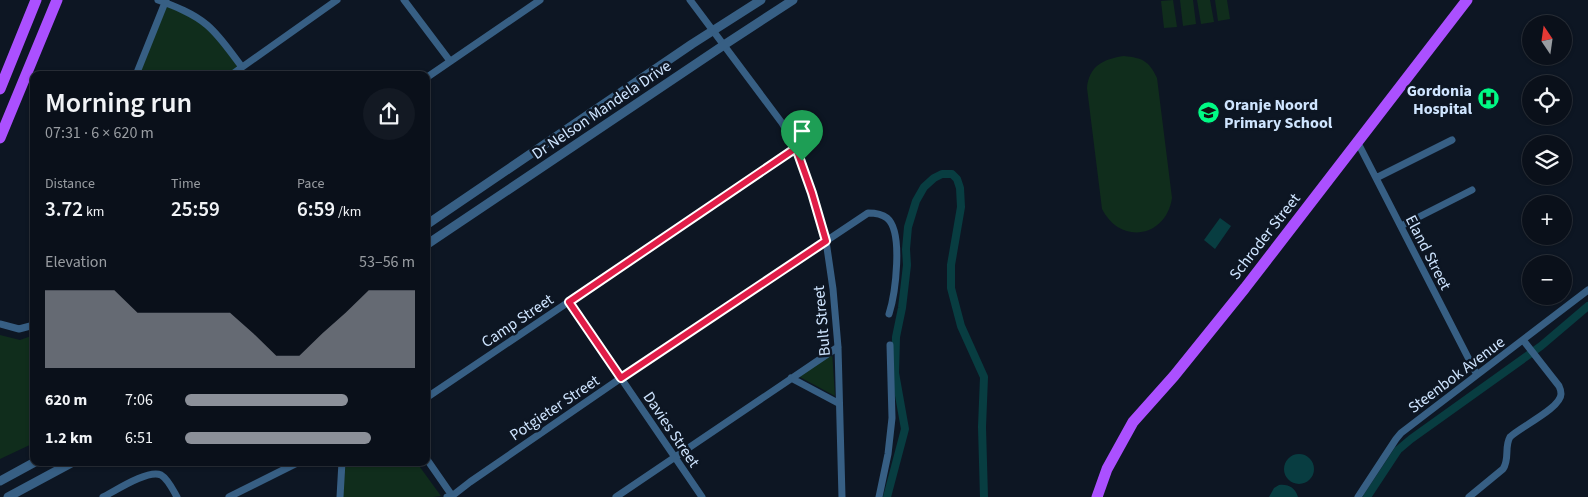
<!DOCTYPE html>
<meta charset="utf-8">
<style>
:root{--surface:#0a101a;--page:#131923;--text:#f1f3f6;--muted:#999da2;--line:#2a3039;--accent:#8c9099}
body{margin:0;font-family:"Source Sans 3",sans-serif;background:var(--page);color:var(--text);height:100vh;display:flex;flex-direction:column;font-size:19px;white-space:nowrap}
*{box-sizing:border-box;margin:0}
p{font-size:16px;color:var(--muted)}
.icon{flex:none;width:28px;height:28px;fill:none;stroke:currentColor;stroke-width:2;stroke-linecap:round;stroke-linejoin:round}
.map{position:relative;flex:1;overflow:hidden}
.panel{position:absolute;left:30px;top:71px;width:400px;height:395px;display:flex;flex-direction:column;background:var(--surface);border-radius:10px;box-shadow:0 1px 4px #0004,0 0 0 1px var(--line)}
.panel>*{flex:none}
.needle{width:32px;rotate:347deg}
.tools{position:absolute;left:1522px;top:15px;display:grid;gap:10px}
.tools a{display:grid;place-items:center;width:50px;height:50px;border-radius:50%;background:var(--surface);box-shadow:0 1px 4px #0004,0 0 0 1px var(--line);font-size:25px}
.pin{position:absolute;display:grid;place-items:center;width:42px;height:42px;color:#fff;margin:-51px -21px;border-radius:50% 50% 50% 0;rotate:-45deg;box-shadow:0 0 5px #0007}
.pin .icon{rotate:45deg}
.round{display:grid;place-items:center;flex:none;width:52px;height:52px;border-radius:26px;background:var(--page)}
.head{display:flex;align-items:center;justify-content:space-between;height:85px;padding:0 15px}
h1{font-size:28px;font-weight:600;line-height:38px}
.metrics{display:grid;grid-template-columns:repeat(3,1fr);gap:8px;height:85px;padding:5px 15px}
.metrics div{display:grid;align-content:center}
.metrics b{font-size:21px;font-weight:600}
.metrics small{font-size:14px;font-weight:400}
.metrics p{font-size:14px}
.chart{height:140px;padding:10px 15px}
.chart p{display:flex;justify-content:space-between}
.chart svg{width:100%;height:90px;margin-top:5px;fill:var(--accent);opacity:.7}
ul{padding:0 15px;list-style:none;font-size:16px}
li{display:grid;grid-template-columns:80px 60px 1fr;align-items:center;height:38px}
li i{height:12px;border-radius:6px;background:var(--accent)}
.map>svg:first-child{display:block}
</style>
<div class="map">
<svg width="1588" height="497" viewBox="0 0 1588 497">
<rect width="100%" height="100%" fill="#0d1623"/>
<!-- green -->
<path fill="#102d1c" d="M1173,0L1177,27L1164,28L1161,1Z
M1180,0H1193L1196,24L1183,26Z
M1197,0H1210L1214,22L1201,24Z
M1215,0H1227L1230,19L1218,21Z
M165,6L194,17L208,28L240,69L231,75H137Z
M1124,56C1143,58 1149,61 1157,78L1172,198C1166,238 1120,245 1102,209L1087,88C1089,66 1103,59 1124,56Z
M0,335L20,340L34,335V443L0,459Z
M832,351L835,396L798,376Z
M346,462L417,463L441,496L433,497H342Z"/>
<!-- water -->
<path fill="#083d41" d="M1220,218L1231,226L1215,249L1204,240Z
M1284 469a15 15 0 1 1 30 0a15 15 0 1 1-30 0Z
M1279,485C1289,484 1295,488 1298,497H1269L1274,488Z"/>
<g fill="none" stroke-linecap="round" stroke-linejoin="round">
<!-- canal -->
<path stroke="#083d41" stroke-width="8" d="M887,497L905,429L895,373L896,337L902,308L907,265L906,249L908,227L916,201L924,187L934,178L942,174H952L957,179L960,188L961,207L951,265V288L961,326L984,377L982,427L984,497
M1367,497L1398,450L1411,439L1541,346L1588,306"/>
<!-- minor -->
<path stroke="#375f84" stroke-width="7" d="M158,0C174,6 193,13 207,25C221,37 231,53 242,67
M404,0L450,61
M690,0L782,123L797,148L820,218L826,241L833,289L838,347L842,497
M136,75L166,0
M231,75L337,0
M426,78L540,0
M1357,141L1477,375
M1376,178L1452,140
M1401,226L1472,190
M569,302L702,497
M0,324L19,329L34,325
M791,378L838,403
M426,398L797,148
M426,458L453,497
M103,497C115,491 148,469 161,475C168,479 173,490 177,497
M229,497L299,462
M340,497L342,462
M447,497L452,496L470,482L621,378L868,213C874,213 882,214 887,218C904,232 895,295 889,314
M616,497L838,347
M879,497L888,454L892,418L890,345
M1358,497L1396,439L1401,433L1588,290
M1469,497L1503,469C1510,459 1504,447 1510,437C1520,427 1561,408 1561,394C1561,392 1560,388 1559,386L1523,340"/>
<!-- tertiary -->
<path stroke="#375f84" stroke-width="9" d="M426,225L692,44L761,0
M426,245L724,45L793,0
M0,481L35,462
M8,497L73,462"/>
<!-- trunk -->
<path stroke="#ab50ff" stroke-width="11" d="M0,89L36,0
M0,138L57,0
M1097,497L1107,469L1133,422L1174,376L1245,288L1467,0"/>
</g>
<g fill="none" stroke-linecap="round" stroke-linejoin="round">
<defs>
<path id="route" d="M796,148L812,193L826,241L621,378L569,302Z"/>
</defs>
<!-- route casing -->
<use href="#route" stroke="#fff" stroke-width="10"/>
<!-- route -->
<use href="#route" stroke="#e11d48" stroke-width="6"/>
</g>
<!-- icons -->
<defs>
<symbol id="hospital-disc" viewBox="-11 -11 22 22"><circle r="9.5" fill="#00fa85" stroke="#0d1623"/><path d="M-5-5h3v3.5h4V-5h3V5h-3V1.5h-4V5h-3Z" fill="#111"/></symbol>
<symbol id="school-disc" viewBox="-11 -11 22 22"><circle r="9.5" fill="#00fa85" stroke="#0d1623"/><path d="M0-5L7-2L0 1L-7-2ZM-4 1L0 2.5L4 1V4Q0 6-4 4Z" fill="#111"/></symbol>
</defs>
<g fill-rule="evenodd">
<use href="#hospital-disc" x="1476" y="86" width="25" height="25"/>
<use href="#school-disc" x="1196" y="100" width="25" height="25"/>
</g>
<g text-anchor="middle" stroke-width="5" stroke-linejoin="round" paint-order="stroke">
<!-- poi labels -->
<g font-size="16" font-weight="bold" fill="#cfe5ff" stroke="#0d1623" text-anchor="end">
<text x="1472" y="96">Gordonia<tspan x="1472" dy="18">Hospital</tspan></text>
<text x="1224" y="110" text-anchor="start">Oranje Noord<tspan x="1224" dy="18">Primary School</tspan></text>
</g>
<!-- street labels -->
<g font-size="16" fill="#cfe5ff" stroke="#0d1623">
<text transform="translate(601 109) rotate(-34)" y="6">Dr Nelson Mandela Drive</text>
<text transform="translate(1264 236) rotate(-52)" y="6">Schroder Street</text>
<text transform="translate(1429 252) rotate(63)" y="6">Eland Street</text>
<text transform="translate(517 320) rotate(-34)" y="6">Camp Street</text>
<text transform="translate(821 321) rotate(-95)" y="6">Bult Street</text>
<text transform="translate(1456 374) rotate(-37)" y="6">Steenbok Avenue</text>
<text transform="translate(554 407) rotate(-34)" y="6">Potgieter Street</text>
<text transform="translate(672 429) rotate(56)" y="6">Davies Street</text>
</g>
</g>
</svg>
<div class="tools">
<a><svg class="needle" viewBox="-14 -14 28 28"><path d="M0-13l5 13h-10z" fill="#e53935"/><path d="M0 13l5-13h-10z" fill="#999da2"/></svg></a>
<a><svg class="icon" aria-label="locate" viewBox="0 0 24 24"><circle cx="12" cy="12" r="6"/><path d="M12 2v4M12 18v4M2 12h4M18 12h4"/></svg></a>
<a><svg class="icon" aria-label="layers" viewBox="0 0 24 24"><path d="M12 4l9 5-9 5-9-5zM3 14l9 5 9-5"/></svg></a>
<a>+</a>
<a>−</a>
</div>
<div class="pin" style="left:802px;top:161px;background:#1e9e55"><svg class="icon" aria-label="arrive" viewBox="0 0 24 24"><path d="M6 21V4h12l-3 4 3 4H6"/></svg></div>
<section class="panel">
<div class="head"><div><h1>Morning run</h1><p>07:31 · 6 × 620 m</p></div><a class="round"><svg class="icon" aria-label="share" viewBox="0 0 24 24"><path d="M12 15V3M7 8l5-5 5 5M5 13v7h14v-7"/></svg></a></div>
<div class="metrics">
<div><p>Distance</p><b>3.72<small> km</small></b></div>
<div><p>Time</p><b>25:59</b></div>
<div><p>Pace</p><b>6:59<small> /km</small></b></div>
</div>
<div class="chart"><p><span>Elevation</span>53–56 m</p>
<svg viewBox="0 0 160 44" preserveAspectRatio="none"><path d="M0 44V6L10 6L20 6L30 6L40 17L50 17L60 17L70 17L80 17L90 27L100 38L110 38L120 27L130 17L140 6L150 6L160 6V44z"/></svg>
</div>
<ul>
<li><b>620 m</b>7:06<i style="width:71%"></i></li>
<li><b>1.2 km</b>6:51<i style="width:81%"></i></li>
</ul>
</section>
</div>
